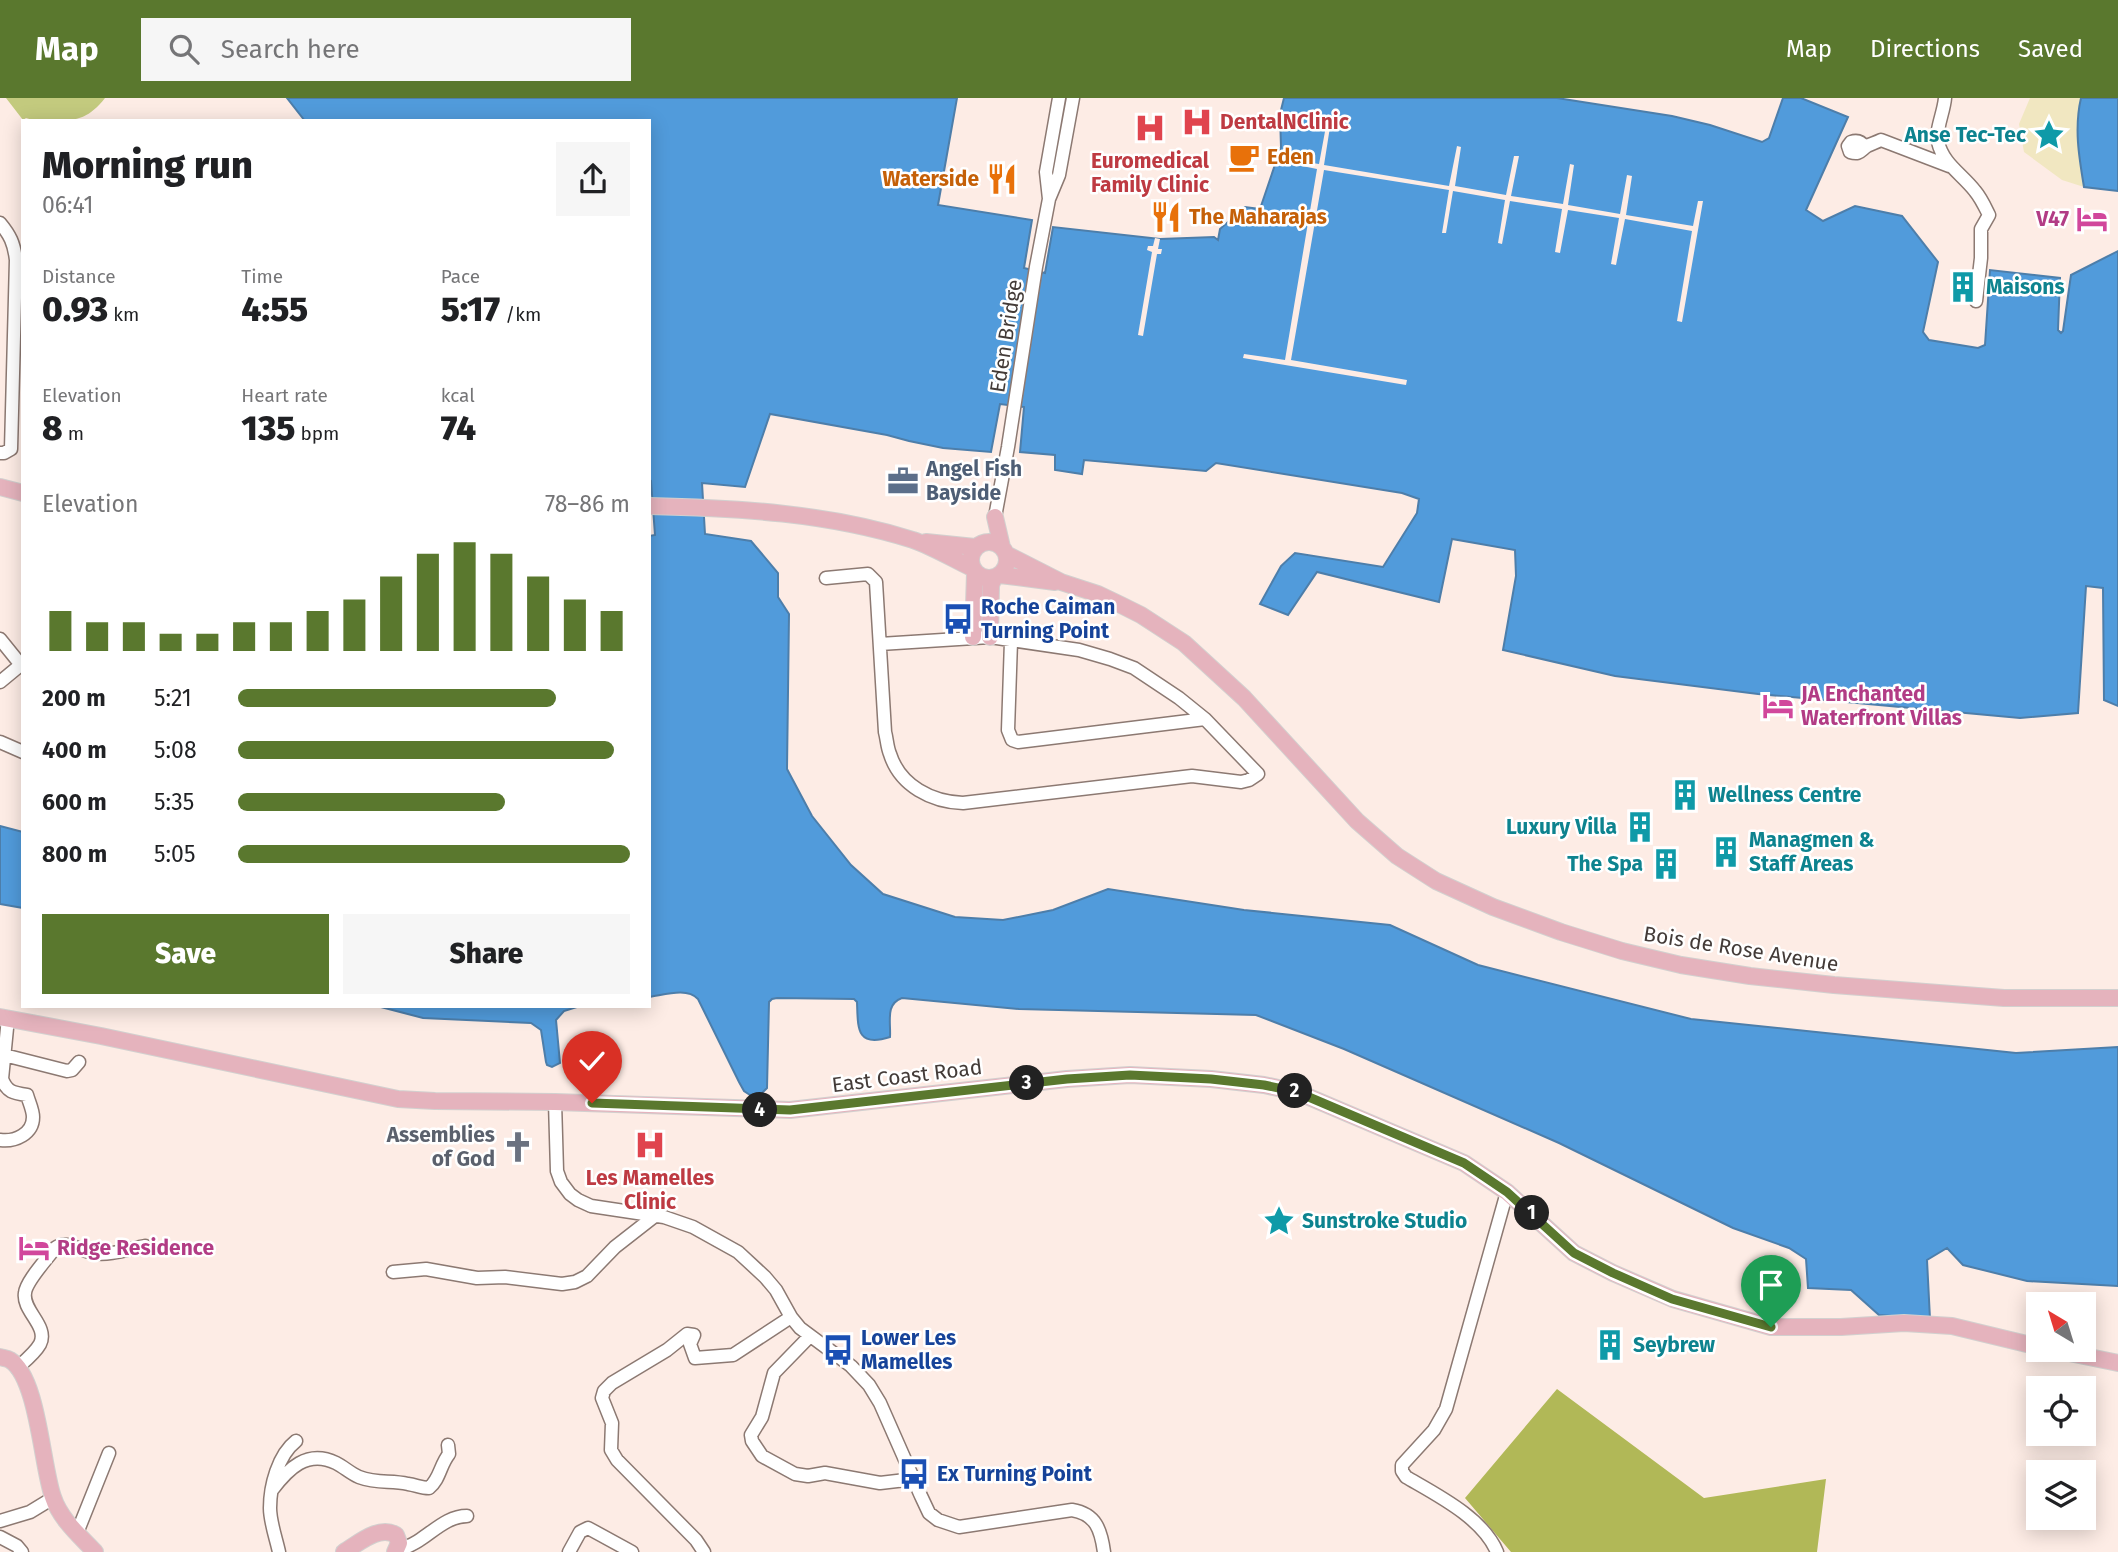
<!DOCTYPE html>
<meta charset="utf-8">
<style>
:root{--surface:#fff;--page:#f6f6f6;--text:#202124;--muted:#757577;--accent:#5a782e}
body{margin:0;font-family:"Fira Sans",sans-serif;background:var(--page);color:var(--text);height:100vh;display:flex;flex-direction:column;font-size:26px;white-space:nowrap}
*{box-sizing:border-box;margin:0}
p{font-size:23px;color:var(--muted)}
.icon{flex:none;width:38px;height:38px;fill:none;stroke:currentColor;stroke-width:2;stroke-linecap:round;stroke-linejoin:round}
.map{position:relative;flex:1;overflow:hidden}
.panel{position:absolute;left:21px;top:21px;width:630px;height:889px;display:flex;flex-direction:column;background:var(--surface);border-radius:0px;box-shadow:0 4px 18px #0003}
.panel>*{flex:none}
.needle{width:46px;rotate:322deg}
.tools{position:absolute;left:2026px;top:1194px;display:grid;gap:14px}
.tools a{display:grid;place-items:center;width:70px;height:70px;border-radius:0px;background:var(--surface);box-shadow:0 4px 18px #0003;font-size:35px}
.pin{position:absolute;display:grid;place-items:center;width:60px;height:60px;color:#fff;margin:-72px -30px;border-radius:50% 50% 50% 0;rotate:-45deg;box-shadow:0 0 7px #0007}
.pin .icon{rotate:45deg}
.km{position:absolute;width:35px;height:35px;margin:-18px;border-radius:50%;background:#222;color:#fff;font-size:19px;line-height:35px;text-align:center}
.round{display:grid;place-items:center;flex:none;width:74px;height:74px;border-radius:0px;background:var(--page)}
.overview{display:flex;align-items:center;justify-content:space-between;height:119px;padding:0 21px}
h1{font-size:38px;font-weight:800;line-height:52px}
.figures{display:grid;grid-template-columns:repeat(3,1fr);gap:10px;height:119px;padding:7px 21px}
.figures div{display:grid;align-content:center}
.figures b{font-size:35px;font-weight:800}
.figures small{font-size:19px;font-weight:400}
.figures p{font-size:19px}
.chart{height:196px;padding:14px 21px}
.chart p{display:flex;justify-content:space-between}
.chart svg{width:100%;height:126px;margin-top:7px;stroke:var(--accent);stroke-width:6}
.cta{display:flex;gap:14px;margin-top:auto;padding:14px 21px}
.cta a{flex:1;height:80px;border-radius:0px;background:var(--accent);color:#fff;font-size:28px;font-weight:800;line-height:80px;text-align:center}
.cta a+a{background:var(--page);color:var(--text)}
ul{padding:0 21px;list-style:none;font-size:23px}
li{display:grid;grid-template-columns:112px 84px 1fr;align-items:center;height:52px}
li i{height:18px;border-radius:9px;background:var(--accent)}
header{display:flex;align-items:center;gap:42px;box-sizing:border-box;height:98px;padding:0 35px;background:var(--accent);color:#fff}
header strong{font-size:33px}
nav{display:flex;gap:38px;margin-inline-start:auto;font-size:24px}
.search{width:490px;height:63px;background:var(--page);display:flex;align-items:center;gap:18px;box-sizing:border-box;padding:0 24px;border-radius:0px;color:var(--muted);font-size:26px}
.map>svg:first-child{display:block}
</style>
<header>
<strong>Map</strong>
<div class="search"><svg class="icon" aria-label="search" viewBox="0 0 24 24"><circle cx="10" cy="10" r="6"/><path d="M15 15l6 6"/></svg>Search here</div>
<nav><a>Map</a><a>Directions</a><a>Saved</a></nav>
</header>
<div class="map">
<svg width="2118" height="1454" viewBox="0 0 2118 1454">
<rect width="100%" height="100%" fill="#fdece5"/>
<!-- green -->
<path fill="#c3ca7e" d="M6,0H105C90,19 78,23 55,23C44,23 35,23 26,20L23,22Z"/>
<!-- forest -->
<path fill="#b1b857" d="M1557,1291L1704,1400L1826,1381L1817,1454H1511L1465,1400Z"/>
<!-- sand -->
<path fill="#f1e7c1" d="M2030,0H2081C2074,30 2079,59 2084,89L2062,82L2024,54L2019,26Z"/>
<!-- water -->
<path fill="#519bdb" stroke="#4d7eaa" stroke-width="2" d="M287,0H957L938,107L1032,122L1024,170L1045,175L1053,129L1160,141L1214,139L1218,142L1220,131L1245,109L1260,111L1281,49L1280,16L1284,0H1557L1672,18L1710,27L1762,44L1769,40L1783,0H1801L1848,19L1806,112L1823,123L1855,108L1902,118L1938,164L1923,234L1929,242L1978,250L1985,247L1990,172L2060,180L2058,232L2061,235L2063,233L2071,177L2118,153V608L2104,602L2103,490L2086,488L2078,615L2020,620L1758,596L1615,578L1503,552L1516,478L1515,452L1452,441L1439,504L1317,474L1288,517L1260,506L1281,468L1295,455L1383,469L1417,415L1419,401L1402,395L1216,365L1206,373L1084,362L1082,376L1055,372V357L1020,354L1024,309L1000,306L991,354L943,350L909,343L887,337L770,316L745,389L702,385L705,436L751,443L778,475V499L789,516L787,671L812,718L851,767L883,796L955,819L1003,822L1053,812L1108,791L1244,812L1390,827L1478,867L1691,921L2016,955L2118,949V1188L2027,1183L1963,1167L1947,1150L1927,1162L1930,1221L1879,1217L1851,1192L1808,1190L1806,1161L1789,1150L1733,1130L1559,1045L1344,951L1256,917L1019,911L902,900C885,906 891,924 890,939C856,950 858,930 857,904L854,901L777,900L772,901L769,904L767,990L762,995L750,997L744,993L739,984L698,901C687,889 664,897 649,899V438L655,437L651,383L649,382V23H305Z
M2081,0H2118V93L2084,89C2079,59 2074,30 2081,0Z
M0,728L23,734V810L0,806Z
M377,908H580L564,913L556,922L560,965L552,969L547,967L546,964L541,932L531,925L423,920Z"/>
<!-- pier -->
<path fill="#fdece5" d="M1326,28L1330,29L1324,67L1449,88L1457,48L1461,49L1455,88L1506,97L1514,58H1519L1511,98L1563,106L1570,66L1574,67L1568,107L1620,116L1627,77L1632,78L1626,117L1693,128L1698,103H1703L1682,224L1677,223L1692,133L1625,121L1616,167L1611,166L1619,120L1568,112L1560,155L1555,154L1562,111L1510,103L1502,146L1498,145L1505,102L1453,93L1446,135H1442L1449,92L1324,72L1291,262L1407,282L1406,287L1243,260L1244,256L1285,262L1317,71L1277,63V60L1319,66Z
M1155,140L1160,141L1158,151H1162L1161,156H1157L1143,238L1138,237L1152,154L1147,152L1148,148H1153Z"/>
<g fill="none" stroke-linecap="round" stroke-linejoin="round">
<defs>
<path id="minor" d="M1945,0C1944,14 1935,32 1938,44C1943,66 1962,76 1975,93C1981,100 1985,109 1989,117L1981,131V160L1976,203
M1865,49C1861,43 1857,42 1851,44L1848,48L1850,54C1860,57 1860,53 1867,48C1871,46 1877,44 1881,42L1949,68
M1049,101L1046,74L1059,0
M0,125C10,137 14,145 16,162L11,351L4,355H0
M995,419L1008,349L1036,169L1049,101L1059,77L1073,0
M826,480L868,476L876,484L885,634C887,641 887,649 890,656C900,688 932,704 963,705L1192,678L1241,684L1249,682L1258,676L1205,621L1179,600L1134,570L1110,561L1079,552L990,539L880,546
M0,541L21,567
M1011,543L1008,632L1012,642L1018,644L1205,621
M0,584L23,565
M0,644L23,654
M4,957L67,973L72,972L79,964
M555,1004L557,1073L561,1084L570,1096L578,1102L591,1108L664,1119L693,1129L738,1154L765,1179L776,1192L791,1219L800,1230L851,1268L869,1287L880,1305L921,1398L929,1415L938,1422L959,1429L1072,1412C1096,1416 1101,1432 1104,1454
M0,1042C15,1044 33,1036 33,1019C33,1012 29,1004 27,997C13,995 7,994 2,981L8,920
M393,1174L426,1171L477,1180L505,1179L562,1186L575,1184L587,1178L615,1149L656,1117
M810,1238L774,1275L762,1319L751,1337L752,1343L762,1358L795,1376L808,1378L825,1375L880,1385L914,1381
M17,1270C25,1263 35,1255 40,1246C49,1228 22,1213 25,1195C26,1183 48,1160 55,1150C67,1141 80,1153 93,1155C109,1158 129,1151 145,1148
M272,1392C288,1371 307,1351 336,1365C344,1369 350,1375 359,1379C378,1386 390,1382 408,1386C416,1387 421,1390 429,1390C440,1381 440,1367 449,1356L448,1347
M0,1423L30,1414L53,1400
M77,1435L109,1355
M0,1439L17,1448L22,1454
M279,1454C276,1440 270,1424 270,1410C270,1388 278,1357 296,1343
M395,1454C404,1450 413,1447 421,1441C436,1431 449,1418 467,1418
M569,1454L580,1434L588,1430L632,1454
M704,1454L696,1442L617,1362L611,1352L612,1325L602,1300L604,1293L612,1285L667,1252L687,1236L694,1237L690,1246L695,1260L733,1257L791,1219
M1497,1454C1483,1420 1437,1397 1406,1379L1402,1373V1367L1434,1332L1446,1311L1507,1094"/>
<path id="major" d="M0,389L23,395
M649,408C738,410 828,415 913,442C933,449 953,461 972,470
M995,419L1002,449
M971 462a18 18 0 1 1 36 0a18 18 0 1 1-36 0Z
M926,444L975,449
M1006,456L1061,484L1098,496L1121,507L1141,517L1184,545L1244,600L1357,723L1397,758L1436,783L1493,809L1561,834L1622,853L1681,867L1750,878L1834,887L2004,900H2118
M1000,477L1055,484
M973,539L975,475
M990,539L991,487L994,480
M0,919L101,938L398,1001L435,1003L555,1004L790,1012L1067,981L1130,977L1211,981L1264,987L1297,994L1464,1065L1507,1094L1574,1155L1613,1175L1673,1201L1771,1229H1841L1904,1225L1952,1228L2039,1249
M2050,1251L2118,1265
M0,1259C3,1260 7,1260 10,1262C38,1279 42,1369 53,1399C60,1421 80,1438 95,1454
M344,1454C359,1445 379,1427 396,1437L399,1445L395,1454"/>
</defs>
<!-- minor casing -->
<use href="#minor" stroke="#8c7972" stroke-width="15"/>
<!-- major casing -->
<use href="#major" stroke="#d2d0cf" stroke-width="18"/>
<!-- minor -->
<use href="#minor" stroke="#fff" stroke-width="12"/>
<!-- major -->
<use href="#major" stroke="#e5b3bd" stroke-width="16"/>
</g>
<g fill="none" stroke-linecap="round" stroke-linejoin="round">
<defs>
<path id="route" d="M592,1005L790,1012L1067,981L1130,977L1211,981L1264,987L1297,994L1464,1065L1507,1094L1574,1155L1613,1175L1672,1201L1771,1229"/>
</defs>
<!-- route casing -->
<use href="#route" stroke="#fff" stroke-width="14"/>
<!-- route -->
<use href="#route" stroke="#5a782e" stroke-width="9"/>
</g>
<!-- icons -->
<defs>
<symbol id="hospital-bare" viewBox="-9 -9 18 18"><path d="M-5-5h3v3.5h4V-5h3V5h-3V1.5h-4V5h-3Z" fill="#e0444e" stroke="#fff" stroke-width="2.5" paint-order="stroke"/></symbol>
<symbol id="sight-bare" viewBox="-9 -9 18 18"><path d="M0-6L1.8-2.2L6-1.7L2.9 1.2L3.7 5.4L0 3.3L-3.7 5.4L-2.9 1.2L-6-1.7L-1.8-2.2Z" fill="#0f9aa8" stroke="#fff" stroke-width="2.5" paint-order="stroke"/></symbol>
<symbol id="cafe-bare" viewBox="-9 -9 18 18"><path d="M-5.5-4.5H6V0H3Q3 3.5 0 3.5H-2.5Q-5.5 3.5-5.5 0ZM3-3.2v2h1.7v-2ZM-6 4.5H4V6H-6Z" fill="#e8710a" stroke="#fff" stroke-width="2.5" paint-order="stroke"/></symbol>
<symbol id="restaurant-bare" viewBox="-9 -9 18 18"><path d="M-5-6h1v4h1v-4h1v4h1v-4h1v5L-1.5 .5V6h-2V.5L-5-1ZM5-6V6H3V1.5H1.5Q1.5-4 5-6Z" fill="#e8710a" stroke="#fff" stroke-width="2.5" paint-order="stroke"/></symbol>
<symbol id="hotel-bare" viewBox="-9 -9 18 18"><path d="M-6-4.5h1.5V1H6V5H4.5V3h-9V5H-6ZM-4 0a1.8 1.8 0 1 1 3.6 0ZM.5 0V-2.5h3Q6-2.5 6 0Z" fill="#d1479c" stroke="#fff" stroke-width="2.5" paint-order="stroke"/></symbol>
<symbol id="building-bare" viewBox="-9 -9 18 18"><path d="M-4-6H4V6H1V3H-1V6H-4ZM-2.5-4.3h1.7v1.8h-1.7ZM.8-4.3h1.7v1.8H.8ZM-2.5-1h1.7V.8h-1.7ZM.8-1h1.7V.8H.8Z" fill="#0f9aa8" stroke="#fff" stroke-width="2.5" paint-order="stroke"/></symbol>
<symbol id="office-bare" viewBox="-9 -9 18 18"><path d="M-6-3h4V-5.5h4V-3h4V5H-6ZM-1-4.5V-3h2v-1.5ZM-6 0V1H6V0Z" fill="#5c6f8a" stroke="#fff" stroke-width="2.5" paint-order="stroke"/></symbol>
<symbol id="bus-bare" viewBox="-9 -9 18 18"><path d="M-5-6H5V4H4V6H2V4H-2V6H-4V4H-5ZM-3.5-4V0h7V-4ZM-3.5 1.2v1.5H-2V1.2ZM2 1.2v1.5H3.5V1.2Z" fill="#1a4fb4" stroke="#fff" stroke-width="2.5" paint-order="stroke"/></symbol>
<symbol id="church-bare" viewBox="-9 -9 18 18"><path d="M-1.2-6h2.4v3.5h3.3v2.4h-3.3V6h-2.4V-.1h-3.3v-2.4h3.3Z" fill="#6b7280" stroke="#fff" stroke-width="2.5" paint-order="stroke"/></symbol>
</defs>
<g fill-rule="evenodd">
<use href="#hospital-bare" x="1175" y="2" width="44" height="44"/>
<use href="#hospital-bare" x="1128" y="8" width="44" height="44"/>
<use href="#sight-bare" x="2027" y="15" width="44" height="44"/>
<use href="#cafe-bare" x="1222" y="37" width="44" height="44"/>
<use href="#restaurant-bare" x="980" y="59" width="44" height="44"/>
<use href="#restaurant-bare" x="1144" y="97" width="44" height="44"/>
<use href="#hotel-bare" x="2070" y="99" width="44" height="44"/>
<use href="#building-bare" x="1941" y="167" width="44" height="44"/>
<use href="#office-bare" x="881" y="361" width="44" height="44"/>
<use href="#bus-bare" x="936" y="499" width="44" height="44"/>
<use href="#hotel-bare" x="1756" y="586" width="44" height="44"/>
<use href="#building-bare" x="1663" y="675" width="44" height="44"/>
<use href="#building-bare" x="1618" y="707" width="44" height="44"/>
<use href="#building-bare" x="1704" y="732" width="44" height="44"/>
<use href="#building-bare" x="1644" y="744" width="44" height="44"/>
<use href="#hospital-bare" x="628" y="1025" width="44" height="44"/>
<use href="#church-bare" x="496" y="1027" width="44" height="44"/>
<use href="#sight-bare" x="1257" y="1101" width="44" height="44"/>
<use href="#hotel-bare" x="12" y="1128" width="44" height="44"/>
<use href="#building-bare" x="1588" y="1225" width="44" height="44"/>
<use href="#bus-bare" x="816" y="1230" width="44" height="44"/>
<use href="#bus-bare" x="892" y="1354" width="44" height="44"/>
</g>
<g text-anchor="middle" stroke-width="5" stroke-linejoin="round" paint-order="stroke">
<!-- health labels -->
<g font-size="21" font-weight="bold" fill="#be3a42" stroke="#fff">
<text x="1220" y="31" text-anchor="start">DentalNClinic</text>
<text x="1150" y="70">Euromedical<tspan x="1150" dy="24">Family Clinic</tspan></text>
<text x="650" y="1087">Les Mamelles<tspan x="650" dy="24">Clinic</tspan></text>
</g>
<!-- culture labels -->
<g font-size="21" font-weight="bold" fill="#0d838f" stroke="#fff" text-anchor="start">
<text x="2026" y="44" text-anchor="end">Anse Tec-Tec</text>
<text x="1986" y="196">Maisons</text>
<text x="1708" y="704">Wellness Centre</text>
<text x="1617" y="736" text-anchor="end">Luxury Villa</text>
<text x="1749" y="749">Managmen &amp;<tspan x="1749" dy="24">Staff Areas</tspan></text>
<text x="1643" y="773" text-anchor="end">The Spa</text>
<text x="1302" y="1130">Sunstroke Studio</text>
<text x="1633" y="1254">Seybrew</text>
</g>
<!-- food labels -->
<g font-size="21" font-weight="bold" fill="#c56008" stroke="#fff" text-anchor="start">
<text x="1267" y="66">Eden</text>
<text x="979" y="88" text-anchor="end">Waterside</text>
<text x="1189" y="126">The Maharajas</text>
</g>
<!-- hotel labels -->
<g font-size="21" font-weight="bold" fill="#b23c85" stroke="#fff" text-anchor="start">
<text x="2069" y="128" text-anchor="end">V47</text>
<text x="1801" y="603">JA Enchanted<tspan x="1801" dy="24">Waterfront Villas</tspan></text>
<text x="57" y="1157">Ridge Residence</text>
</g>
<!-- street labels -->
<g font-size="21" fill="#433b38" stroke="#fff">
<text transform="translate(1006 238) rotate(-81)" y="7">Eden Bridge</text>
<text transform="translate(1741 851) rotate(9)" y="7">Bois de Rose Avenue</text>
<text transform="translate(907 978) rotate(-7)" y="7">East Coast Road</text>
</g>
<!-- service labels -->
<g font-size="21" font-weight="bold" fill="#4e5e75" stroke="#fff" text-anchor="start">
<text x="926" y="378">Angel Fish<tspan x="926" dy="24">Bayside</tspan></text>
</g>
<!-- transit labels -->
<g font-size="21" font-weight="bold" fill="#164399" stroke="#fff" text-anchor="start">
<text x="981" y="516">Roche Caiman<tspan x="981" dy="24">Turning Point</tspan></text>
<text x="861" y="1247">Lower Les<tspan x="861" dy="24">Mamelles</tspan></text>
<text x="937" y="1383">Ex Turning Point</text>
</g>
<!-- worship labels -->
<g font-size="21" font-weight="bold" fill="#5b616d" stroke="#fff" text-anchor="end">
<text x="495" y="1044">Assemblies<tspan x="495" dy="24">of God</tspan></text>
</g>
</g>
</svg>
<div class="tools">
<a><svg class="needle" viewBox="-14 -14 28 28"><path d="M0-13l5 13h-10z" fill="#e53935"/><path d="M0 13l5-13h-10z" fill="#757577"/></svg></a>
<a><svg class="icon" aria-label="locate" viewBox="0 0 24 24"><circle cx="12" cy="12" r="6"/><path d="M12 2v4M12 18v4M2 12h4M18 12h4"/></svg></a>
<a><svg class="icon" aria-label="layers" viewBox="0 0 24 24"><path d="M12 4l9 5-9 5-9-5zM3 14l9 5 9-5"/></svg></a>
</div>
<div class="pin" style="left:1771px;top:1229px;background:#1e9e55"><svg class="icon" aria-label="arrive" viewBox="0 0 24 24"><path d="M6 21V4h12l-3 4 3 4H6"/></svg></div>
<div class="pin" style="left:592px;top:1005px;background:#d93025"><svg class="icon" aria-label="check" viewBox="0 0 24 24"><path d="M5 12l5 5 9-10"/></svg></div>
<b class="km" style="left:1532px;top:1115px">1</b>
<b class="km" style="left:1295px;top:993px">2</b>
<b class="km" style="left:1027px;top:985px">3</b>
<b class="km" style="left:760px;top:1012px">4</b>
<section class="panel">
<div class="overview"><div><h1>Morning run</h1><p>06:41</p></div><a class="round"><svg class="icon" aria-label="share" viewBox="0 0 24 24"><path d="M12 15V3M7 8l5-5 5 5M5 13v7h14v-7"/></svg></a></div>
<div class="figures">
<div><p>Distance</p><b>0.93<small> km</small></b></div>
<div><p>Time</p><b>4:55</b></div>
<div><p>Pace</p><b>5:17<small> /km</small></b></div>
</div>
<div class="figures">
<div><p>Elevation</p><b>8<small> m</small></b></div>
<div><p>Heart rate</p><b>135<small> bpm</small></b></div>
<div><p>kcal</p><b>74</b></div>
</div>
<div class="chart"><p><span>Elevation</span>78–86 m</p>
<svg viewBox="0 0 160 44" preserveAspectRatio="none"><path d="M5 44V30M15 44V34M25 44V34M35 44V38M45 44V38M55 44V34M65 44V34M75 44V30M85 44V26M95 44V18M105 44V10M115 44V6M125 44V10M135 44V18M145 44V26M155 44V30"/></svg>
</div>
<ul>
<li><b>200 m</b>5:21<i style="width:81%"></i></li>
<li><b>400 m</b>5:08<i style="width:96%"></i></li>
<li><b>600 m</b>5:35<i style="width:68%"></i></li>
<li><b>800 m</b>5:05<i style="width:100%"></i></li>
</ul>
<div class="cta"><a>Save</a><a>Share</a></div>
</section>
</div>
